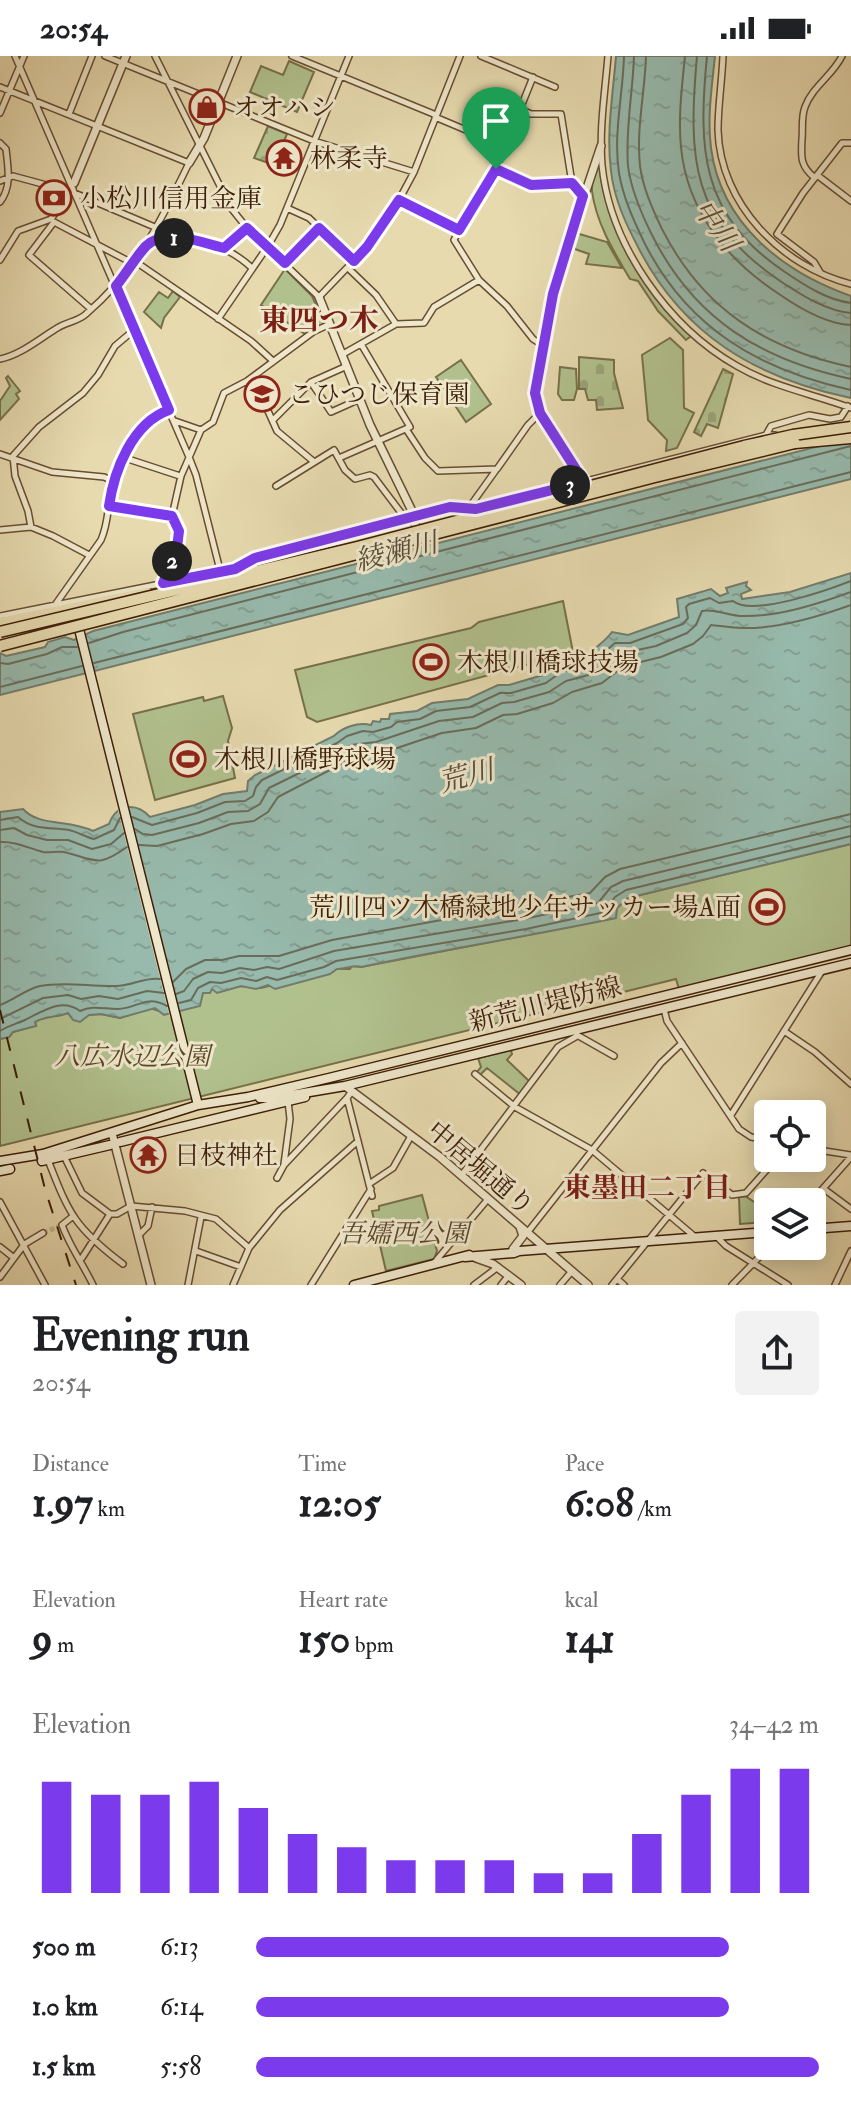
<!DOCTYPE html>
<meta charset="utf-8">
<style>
:root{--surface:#fff;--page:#f2f2f2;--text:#202124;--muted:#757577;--accent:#7c3aed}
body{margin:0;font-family:"IM FELL Double Pica","Noto Serif JP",serif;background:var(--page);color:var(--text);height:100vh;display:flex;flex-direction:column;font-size:30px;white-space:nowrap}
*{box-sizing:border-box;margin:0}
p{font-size:26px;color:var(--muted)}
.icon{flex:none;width:44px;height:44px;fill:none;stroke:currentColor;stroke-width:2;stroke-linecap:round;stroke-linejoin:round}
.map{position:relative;height:1229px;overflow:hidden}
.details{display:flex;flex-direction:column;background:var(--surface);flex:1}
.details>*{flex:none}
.buttons{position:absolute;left:754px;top:1044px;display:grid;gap:16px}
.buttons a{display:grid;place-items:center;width:72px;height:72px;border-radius:8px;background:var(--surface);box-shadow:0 4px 20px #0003;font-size:40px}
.pin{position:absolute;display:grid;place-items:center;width:68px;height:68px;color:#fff;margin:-82px -34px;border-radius:50% 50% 50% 0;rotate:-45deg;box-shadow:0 0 8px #0007}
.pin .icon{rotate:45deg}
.km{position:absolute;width:40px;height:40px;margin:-20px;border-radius:50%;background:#222;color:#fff;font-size:22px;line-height:40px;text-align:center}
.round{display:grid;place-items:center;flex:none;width:84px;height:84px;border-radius:8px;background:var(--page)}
.head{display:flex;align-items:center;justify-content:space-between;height:136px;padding:0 32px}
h1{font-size:44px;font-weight:700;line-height:60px}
.figures{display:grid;grid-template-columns:repeat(3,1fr);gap:12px;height:136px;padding:8px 32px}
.figures div{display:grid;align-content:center}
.figures b{font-size:40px;font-weight:700}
.figures small{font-size:22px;font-weight:400}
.figures p{font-size:22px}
.chart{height:224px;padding:16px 32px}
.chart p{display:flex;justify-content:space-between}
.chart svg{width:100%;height:144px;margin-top:8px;stroke:var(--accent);stroke-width:6}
ul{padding:0 32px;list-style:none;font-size:26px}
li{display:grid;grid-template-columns:128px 96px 1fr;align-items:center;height:60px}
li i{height:20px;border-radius:10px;background:var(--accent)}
.status{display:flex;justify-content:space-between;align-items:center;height:56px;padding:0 40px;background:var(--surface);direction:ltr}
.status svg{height:22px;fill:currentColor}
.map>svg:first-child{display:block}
</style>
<div class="status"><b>20:54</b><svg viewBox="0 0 49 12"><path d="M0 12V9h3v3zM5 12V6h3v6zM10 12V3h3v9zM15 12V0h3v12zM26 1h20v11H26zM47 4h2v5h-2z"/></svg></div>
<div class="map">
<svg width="851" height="1229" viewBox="0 0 851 1229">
<defs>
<pattern id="cemetery-stones" width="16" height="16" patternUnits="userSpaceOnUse" patternTransform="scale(2)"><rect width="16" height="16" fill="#b1c18e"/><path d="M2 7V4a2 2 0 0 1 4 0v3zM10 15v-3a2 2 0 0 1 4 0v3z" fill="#99a579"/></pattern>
<pattern id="water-ripples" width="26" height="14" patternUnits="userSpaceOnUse" patternTransform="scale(2)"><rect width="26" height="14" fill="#97baad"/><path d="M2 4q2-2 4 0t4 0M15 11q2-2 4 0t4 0" fill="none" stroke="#839f93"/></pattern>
</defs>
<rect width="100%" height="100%" fill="#e7daaf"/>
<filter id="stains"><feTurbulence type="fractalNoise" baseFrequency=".0025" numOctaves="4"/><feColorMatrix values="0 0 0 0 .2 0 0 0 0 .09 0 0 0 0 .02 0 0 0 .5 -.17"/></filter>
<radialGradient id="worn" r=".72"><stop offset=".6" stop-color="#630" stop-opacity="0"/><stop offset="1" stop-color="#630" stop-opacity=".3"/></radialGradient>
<!-- green -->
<path fill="#b1c18e" stroke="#77704a" stroke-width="2" d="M289,5L314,16L297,56L250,36L261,10L283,19Z
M599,103C603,170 642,235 691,280L686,284L658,255L638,225L630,223C614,196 596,167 592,135C591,124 596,113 599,103Z
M576,177L607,186L622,212L586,208L589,198L572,192Z
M285,213L312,240L324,267L305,278L261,249Z
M173,235L180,241L164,262L161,272L144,256L159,236L168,242Z
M670,282L683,294L684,352L694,357L677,392L666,395L667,384L648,364L642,299Z
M461,304L491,348L466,366L436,321Z
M560,311L576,313L577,333L574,344H562L558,338Z
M8,320L20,335L16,338L19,343L0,364V345L10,330L6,322Z
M563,545L573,596L317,666L307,661L295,614L471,572L479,566Z
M223,640L232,672L228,685L235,722L155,744L133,658L203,641L204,645Z
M851,788V891L679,933L676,923L0,1090V983L9,981L13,976L36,969L35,966L47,959L68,957L72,960L101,958L120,962L150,952L162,956L201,942L203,937L212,933L219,936L241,930L261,932L337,913H350L352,910L361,911L615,862L617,852L628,842Z
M511,994L512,998L507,1004L530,1026L521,1039L487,1012L480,1019L477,1016L481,1011L478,1002Z
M422,1139L437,1195L434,1203L386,1215L372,1155L379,1154V1150Z
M745,1140L768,1155V1166L740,1168L739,1141Z"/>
<!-- cemetery -->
<path fill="url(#cemetery-stones)" stroke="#77704a" stroke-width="2" d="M268,70L287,78L274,109L254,102Z
M579,301L614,304V317L623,352L597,354L596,344H588L585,333H579Z
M723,313L733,318L718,372L707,368L701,380L694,376Z"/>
<!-- water -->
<path fill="url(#water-ripples)" stroke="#737c6b" stroke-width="2" d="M616,0H715C712,30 707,62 711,92C721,168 783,216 851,240V342C756,322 682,279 637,189C625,166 614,142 611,115C606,78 613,38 616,0Z
M851,382V423L0,639V597L6,600L45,591L48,586L65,581L74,584L93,575Z
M851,517V788L628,842L617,852L616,862C531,880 446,893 361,911C355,908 345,913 337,913L330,918L275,933L268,929L256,933L241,930L217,937L212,933L210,937H203L200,950L164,959L155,952L120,962L101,958L89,959L80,966L73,964L68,957C57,962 47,959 35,966L36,970L13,976L9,981L0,983V756L23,753C39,771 69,763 93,775L109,768C116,748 136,746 150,761L195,749L223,738L247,735L248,725L255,719L334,680C343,671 358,666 371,669L373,665L380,666L381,663H389L390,658L417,655L432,647L468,643L498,629H509L543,619L557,608L587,601C593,592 604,587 612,576L628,579L679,561L677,543L711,533L720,540L728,537L726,532L747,526L746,530L751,534L741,538L742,543L790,536Z"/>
<!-- pier -->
<path fill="#e7daaf" d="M128,749L181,959L170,962L117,750Z"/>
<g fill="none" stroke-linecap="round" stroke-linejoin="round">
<!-- shore -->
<path stroke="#6a6c5a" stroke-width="2" d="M624,0C623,39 613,78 619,117C623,141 633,163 644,186C687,272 759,314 851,334
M634,0C633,36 625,73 628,110C631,134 641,157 652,179C694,263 761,304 851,323
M646,0C645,36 636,73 640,110C643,132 652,152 662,173C702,252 765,293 851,311
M685,0C682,30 678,61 681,91C687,155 727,204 779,238C799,252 826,268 851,269
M697,0C688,103 690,165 783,227C803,240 827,255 851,257
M707,0C698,93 700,159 785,216C804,229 827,244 851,247
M89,587L123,576L851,390
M0,607L8,608L47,598L62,591H77
M94,607L851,416
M0,631L82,610
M132,761L152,769L197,757L225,746L245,745L253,740L256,731L262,724L337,687L347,680L363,675L373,676L391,671L397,666L420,663L436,655L470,651L500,637H511L546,627L561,616L591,608L615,587H630L683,568L688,562L686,551L689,548L710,542L719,547L733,545C752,561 828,534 851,525
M0,764L18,761C34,775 50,771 69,774C78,776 85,781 94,783L114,774L120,762
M135,773L143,778L152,779L199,767L228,756L248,755L260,748L269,732L342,696L351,689L376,686L439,665L473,661L502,647L514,646L549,636L566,625L596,617L619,598L656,590L687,577L696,569L702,555C715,552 731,561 745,560C781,560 818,548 851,536
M0,774L14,772L27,779L47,784H68L92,793L111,788L124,777
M0,786C15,785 28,792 43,796C51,797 60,794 68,797C97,805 99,811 127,791
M139,789L157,790L203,778L231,768L254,765L268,756L278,741L357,700L379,698L442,677L476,672L503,659L517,658L553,647L572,636L602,627L624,610L661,601L693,588L703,580L711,569C721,570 732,572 743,572C779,573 818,561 851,549
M173,926L186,913L205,904H222L239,900H279L332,884L590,837L605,821L620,813L851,758
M176,938L184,935L193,923L208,916L222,917L240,912L254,914L267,911L279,913L334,895L524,863L598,847L611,831L623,825L851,770
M179,947L191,944L198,932L210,926L221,927L241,922L256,925L267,921L277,924L324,911L336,905L526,873L605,856L615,841L626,834L851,780
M0,949C14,944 26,933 40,930C67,925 90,931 116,930C132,930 144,921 160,923
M0,963L43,942L68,939L81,943L99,940L118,943L147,935L164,937
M0,975C8,970 16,968 25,964C42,956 61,941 80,955C93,949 103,953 118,953C137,953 145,938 167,950"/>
<!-- minor-tunnel -->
<path stroke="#c5b48d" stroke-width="5" stroke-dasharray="5 2.5" stroke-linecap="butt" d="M43,1177L60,1170"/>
<defs>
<path id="minor" d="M15,0L189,401L196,419L221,518
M105,0L314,85L414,116
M155,0L231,152L247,172L319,241L367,191L399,144L459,174L454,184L479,224L507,250L533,283L542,289
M292,0L436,59
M481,0L555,31
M608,0C605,36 599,73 602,109C610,189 668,271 737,310C773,331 813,338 851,352
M723,0C722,25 718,50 718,74C720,148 782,211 851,228
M0,31L189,107C160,167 138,213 86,258C79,265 67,266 59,271C40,282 21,299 0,303
M520,53L531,58H561L572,127L583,140
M0,57L24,0
M69,58L92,0
M435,61L504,90
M0,87L6,93C8,112 12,131 0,146
M496,113L531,129L572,127
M817,119L851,145
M815,122C800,110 801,101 802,83C803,73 801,61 805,51C812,31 833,19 842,0
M0,125L13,120L72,136L157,172
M399,144L414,116L460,0
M287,152L309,162L354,205
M54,166L29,199L91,253
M54,166L134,208
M459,174L496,113L533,21
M148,188C185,176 224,186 252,212
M224,192L247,172
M0,204L18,175L51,163L73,133
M136,206L251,285L273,305
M285,207L319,172
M348,212L376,239L396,268
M820,216L814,206L777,178L803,137L842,87H851
M218,263L268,190L280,169L349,0
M343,298L396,268L424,267L434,251L479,224
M247,325L268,355L277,375L313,405
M311,326L331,356L360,343
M273,364L311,326L347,310
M406,373L425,402L438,415L497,413L528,369L540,357
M201,374L213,366L224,337L247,325L313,276L330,268
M766,379L771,370L809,359L830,363L841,361L848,350
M0,398L52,416L104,421L113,425
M125,402L180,420
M339,402L410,371L361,288
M276,430L334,394L345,414L355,423L370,419L374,421L405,462
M109,450L172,460
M468,453L496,414
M31,471L28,455L15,420L13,400L39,371L83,337L98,319L115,290L134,274
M0,474L31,471L53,480L89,499
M164,526L177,492L179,475L172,460L181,420L201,374L175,365
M55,549L101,484C109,466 108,447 112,428C119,402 143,363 168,354
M0,560L235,513L255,502L450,451L476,453L766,379H775
M664,953L667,965L739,1073L751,1081L768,1084
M784,975L815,996L851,1028
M577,979L614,1000
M475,1018L515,1051L592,1094L694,1180
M352,1035L347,1042L372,1140
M731,1059L822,915
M812,1093L851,1099
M64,1100L82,1137L110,1158
M48,1104C69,1158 75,1172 123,1208
M284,1108L290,1063L288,1045
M461,1120L558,991L577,980L576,975
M277,1122L284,1109L347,1042
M369,1128L393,1112L411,1080
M824,1133L851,1153
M0,1146L45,1229
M811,1146L851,1101
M72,1161L62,1169C70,1191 83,1208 93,1229
M527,1177L661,1007L682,987
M139,1179L148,1170L152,1151
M716,1180L726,1190L788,1229
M23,1189L43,1177
M0,1191L14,1202
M196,1195L241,1211
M82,1202L110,1158H117L131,1150L185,1155L216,1163L249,1192
M434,1207L488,1143
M0,1221L23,1190
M617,1223L624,1229
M188,1229L201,1161
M233,1229L249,1192L280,1154L358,1085
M311,1229L371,1133
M474,1229L498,1211
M501,1229L509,1219
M560,1229L572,1215
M612,1229L703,1117L732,1139L746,1137L777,1102
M732,1229L770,1190
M835,1229L851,1195"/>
<path id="tertiary" d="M189,107L204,82L237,0
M74,127L126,0
M319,241L370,369L411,453L418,478
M588,432L540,357L535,337L543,281L559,216L601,90
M345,1030L440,1101L588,1229
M112,1077L151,1229
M513,1193L523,1180L520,1171
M476,1202L493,1208L521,1229"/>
<path id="secondary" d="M76,561L198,1049
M260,1042H274L345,1030L851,907
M120,1086L305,1041
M0,1105L43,1098L198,1049L248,1041L329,1022L851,894
M42,1105L110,1089
M0,1115L10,1113
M812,1173L851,1170
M465,1201L514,1197L519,1195L768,1176
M354,1229L469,1199"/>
<path id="motorway" d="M795,387L851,382
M0,567L147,537"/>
</defs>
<!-- minor casing -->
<use href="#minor" stroke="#684d31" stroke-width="8"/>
<!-- tertiary casing -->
<use href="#tertiary" stroke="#684d31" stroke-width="10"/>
<!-- secondary casing -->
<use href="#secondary" stroke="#3d1e07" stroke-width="11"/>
<!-- motorway casing -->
<use href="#motorway" stroke="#3d1e07" stroke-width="13"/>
<!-- minor -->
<use href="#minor" stroke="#efe7cb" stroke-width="5"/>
<!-- tertiary -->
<use href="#tertiary" stroke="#efe7cb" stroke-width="7"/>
<!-- secondary -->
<use href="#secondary" stroke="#efe7cb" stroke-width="8"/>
<!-- motorway -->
<use href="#motorway" stroke="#e7daaf" stroke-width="10"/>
<!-- rail -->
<path stroke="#3d1e07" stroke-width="2" stroke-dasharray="14 14" stroke-linecap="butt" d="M0,954L45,1133L76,1229"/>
<defs>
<path id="motorway-bridge" d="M0,576L357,491L744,390L793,379L851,371
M0,590L655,421L795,387"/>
</defs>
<!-- motorway-bridge casing -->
<use href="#motorway-bridge" stroke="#3d1e07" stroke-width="13" stroke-linecap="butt"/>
<!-- motorway-bridge -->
<use href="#motorway-bridge" stroke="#e7daaf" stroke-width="10"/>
</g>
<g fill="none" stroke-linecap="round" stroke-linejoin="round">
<defs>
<path id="route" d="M496,113L531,129L572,127L583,140L553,238L535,337L540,357L584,426L476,453L450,451L255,502L235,513L163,527L177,492L179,475L172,460L109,450C114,415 132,367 169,354L116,230C126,218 135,202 146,190C165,171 203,187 224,192L247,172L285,207L319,172L354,205L367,191L399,144L459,174Z"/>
</defs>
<!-- route casing -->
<use href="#route" stroke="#fff" stroke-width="16"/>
<!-- route -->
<use href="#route" stroke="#7c3aed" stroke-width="10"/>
</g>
<!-- icons -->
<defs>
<symbol id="shop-ring" viewBox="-11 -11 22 22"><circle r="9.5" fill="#efe7cb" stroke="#8f2418" stroke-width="1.5"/><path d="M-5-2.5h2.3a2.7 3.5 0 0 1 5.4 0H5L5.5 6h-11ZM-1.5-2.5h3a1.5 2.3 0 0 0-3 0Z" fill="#8f2418"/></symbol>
<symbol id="temple-ring" viewBox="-11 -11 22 22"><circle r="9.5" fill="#efe7cb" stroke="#8f2418" stroke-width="1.5"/><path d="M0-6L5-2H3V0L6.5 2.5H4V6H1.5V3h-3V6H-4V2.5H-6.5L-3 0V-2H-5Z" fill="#8f2418"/></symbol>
<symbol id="bank-ring" viewBox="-11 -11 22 22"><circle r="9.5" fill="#efe7cb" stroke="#8f2418" stroke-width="1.5"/><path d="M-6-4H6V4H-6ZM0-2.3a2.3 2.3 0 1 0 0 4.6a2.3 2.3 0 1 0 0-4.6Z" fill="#8f2418"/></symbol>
<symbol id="school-ring" viewBox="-11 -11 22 22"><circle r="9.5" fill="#efe7cb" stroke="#8f2418" stroke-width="1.5"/><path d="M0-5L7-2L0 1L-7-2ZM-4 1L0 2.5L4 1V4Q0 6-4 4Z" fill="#8f2418"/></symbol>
<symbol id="stadium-ring" viewBox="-11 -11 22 22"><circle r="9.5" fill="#efe7cb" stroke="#8f2418" stroke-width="1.5"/><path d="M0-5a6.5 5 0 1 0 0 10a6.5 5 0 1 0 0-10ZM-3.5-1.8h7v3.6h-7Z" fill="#8f2418"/></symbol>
</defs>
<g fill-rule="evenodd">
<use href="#shop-ring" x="187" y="31" width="40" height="40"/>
<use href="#temple-ring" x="264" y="82" width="40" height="40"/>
<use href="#bank-ring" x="34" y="122" width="40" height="40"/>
<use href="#school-ring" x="242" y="318" width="40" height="40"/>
<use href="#stadium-ring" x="411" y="586" width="40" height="40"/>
<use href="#stadium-ring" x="168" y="683" width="40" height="40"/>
<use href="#stadium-ring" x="747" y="831" width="40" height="40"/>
<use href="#temple-ring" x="128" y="1079" width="40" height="40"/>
</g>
<g text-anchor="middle" stroke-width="6" stroke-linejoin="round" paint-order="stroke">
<!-- poi labels -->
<g font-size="26" fill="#3d1e07" stroke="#efe7cb" text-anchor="start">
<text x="233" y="60">オオハシ</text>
<text x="310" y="111">林柔寺</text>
<text x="80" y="151">小松川信用金庫</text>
<text x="288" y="347">こひつじ保育園</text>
<text x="457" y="615">木根川橋球技場</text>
<text x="214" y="712">木根川橋野球場</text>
<text x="741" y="860" text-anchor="end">荒川四ツ木橋緑地少年サッカー場A面</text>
<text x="174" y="1108">日枝神社</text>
</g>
<!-- street labels -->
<g font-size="26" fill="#3d1e07" stroke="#efe7cb">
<text transform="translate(545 948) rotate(-14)" y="9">新荒川堤防線</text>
<text transform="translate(481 1112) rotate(40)" y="9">中居堀通り</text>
</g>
<!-- park labels -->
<g font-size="26" font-style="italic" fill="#5a4729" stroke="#efe7cb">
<text x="132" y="1009">八広水辺公園</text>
<text x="404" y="1186">吾嬬西公園</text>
</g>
<!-- water labels -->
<g font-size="28" font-style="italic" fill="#584d39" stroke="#efe7cb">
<text transform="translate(717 169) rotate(54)" y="10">中川</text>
<text transform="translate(396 495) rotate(-14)" y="10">綾瀬川</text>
<text transform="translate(466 719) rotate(-15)" y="10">荒川</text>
</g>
<!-- neighbourhood labels -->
<g font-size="28" font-weight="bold" fill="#7a1f14" stroke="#efe7cb">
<text x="647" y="1141">東墨田二丁目</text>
</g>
<!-- quarter labels -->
<g font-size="30" font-weight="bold" fill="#7a1f14" stroke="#efe7cb">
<text x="319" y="274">東四つ木</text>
</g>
</g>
<rect width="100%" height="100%" filter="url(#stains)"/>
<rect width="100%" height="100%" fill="url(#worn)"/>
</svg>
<div class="buttons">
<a><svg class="icon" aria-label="locate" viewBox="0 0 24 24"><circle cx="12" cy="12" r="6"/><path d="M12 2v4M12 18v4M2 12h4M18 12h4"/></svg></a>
<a><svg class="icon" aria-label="layers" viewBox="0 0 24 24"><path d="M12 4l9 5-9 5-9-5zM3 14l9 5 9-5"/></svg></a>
</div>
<div class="pin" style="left:496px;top:113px;background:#1e9e55"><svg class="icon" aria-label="arrive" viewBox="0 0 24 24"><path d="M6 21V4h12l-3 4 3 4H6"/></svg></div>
<b class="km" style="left:174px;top:182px">1</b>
<b class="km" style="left:172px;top:505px">2</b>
<b class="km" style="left:570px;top:429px">3</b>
</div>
<section class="details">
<div class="head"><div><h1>Evening run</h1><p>20:54</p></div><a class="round"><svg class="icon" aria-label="share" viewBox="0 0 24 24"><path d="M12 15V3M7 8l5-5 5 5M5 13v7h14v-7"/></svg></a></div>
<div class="figures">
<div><p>Distance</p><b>1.97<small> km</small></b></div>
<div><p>Time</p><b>12:05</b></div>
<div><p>Pace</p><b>6:08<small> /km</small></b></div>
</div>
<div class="figures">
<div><p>Elevation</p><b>9<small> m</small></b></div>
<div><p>Heart rate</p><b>150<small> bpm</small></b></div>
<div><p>kcal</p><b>141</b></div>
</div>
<div class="chart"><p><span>Elevation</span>34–42 m</p>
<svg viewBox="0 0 160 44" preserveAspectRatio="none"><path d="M5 44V10M15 44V14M25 44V14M35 44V10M45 44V18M55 44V26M65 44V30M75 44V34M85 44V34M95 44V34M105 44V38M115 44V38M125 44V26M135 44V14M145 44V6M155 44V6"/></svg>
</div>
<ul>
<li><b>500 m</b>6:13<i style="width:84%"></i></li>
<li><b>1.0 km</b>6:14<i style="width:84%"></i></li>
<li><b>1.5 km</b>5:58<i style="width:100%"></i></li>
</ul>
</section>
